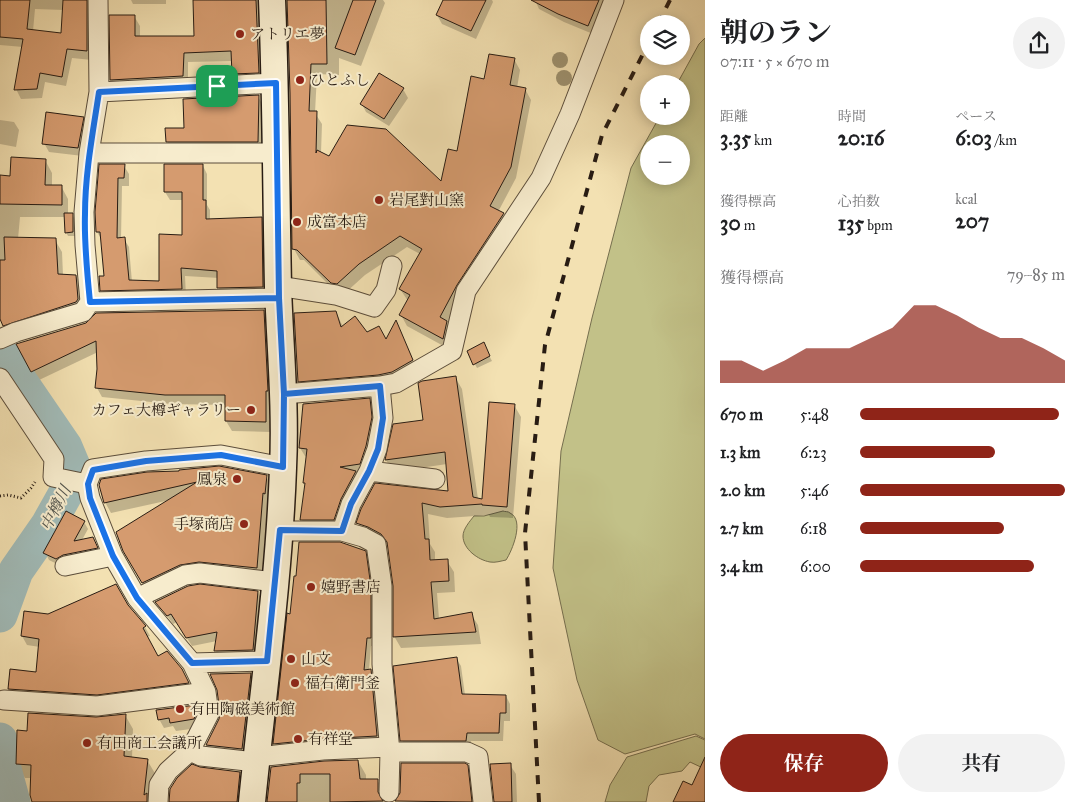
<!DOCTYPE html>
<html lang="ja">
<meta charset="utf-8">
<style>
:root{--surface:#fff;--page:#f2f2f2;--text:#202124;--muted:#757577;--accent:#8f2418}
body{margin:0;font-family:"IM FELL Great Primer","Noto Serif JP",serif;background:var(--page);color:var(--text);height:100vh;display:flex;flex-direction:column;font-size:19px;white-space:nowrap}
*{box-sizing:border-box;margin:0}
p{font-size:16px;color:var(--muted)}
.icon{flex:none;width:28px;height:28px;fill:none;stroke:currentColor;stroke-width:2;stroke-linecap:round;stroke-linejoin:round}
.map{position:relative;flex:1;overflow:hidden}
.details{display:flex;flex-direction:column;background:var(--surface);width:375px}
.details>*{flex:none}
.buttons{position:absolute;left:640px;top:15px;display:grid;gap:10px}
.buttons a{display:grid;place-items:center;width:50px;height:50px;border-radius:50%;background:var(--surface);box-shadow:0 2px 12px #0003;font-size:25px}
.pin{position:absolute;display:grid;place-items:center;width:42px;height:42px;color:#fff;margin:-21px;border-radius:10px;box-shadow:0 2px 8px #0006}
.round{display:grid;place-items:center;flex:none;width:52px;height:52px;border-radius:26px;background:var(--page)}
.overview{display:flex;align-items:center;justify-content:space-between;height:85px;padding:0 15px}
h1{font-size:28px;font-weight:700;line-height:38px}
.figures{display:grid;grid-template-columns:repeat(3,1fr);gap:8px;height:85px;padding:5px 15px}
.figures div{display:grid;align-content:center}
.figures b{font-size:21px;font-weight:700}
.figures small{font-size:14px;font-weight:400}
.figures p{font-size:14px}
.chart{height:140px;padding:10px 15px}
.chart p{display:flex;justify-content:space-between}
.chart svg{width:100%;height:90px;margin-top:5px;fill:var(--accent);opacity:.7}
.primary-button{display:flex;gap:10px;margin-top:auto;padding:10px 15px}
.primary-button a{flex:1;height:58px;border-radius:30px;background:var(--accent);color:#fff;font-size:20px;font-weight:700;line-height:58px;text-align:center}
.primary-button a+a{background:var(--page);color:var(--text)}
ul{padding:0 15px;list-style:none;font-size:16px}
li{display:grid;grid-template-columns:80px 60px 1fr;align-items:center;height:38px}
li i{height:12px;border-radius:6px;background:var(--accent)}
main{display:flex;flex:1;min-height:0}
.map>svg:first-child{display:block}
</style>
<main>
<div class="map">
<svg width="705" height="802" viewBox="0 0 705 802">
<rect width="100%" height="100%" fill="#f3e1b2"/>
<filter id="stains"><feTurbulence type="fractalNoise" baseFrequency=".004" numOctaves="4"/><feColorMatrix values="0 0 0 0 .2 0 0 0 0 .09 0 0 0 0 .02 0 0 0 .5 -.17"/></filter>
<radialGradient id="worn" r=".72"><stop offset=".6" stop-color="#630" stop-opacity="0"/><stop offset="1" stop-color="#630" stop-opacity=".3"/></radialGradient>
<!-- green -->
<path fill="#c2c188" stroke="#756e4e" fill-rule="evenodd" d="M705,38V739L695,734L625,754L598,740L577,680L553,568L561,451L592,318L631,168L660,116H681V84H677L699,44ZM649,144H681V176H649Z
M503,511C505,512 508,511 510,513C525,520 512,551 506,560C501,561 495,563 490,562C478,560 463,549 463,536C463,529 470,521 474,516H484Z
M696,736L705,740V769L690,762L682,771L659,775L649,786L646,802H605L610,785L627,757Z"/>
<!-- shadow -->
<path fill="#0003" fill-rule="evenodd" d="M0,0H99L92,60L72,58L66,86L45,82L42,98L21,99L16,89L23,47L0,45ZM35,9L64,10L62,34L33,31Z
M131,0H166V4H133Z
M195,0H261L264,82L238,83L233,74V61L188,62V86L117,89L111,80L134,16L140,26V37H195Z
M288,0H383L385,3L361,66L339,58V75L317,74L315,113L322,124L321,153L330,157L441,184L458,152L485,80L514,59L520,70L517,88L525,89L531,100L516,178L498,212L503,214L509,225L462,296L448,324L453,333L449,349L407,326L401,315L408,301L400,289L420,254L407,247L365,275L344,294H338L304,260H300L294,249L292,93Z
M444,0H492L493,2L476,39L442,24L437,15Z
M535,0H607L593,34L564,22L539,9Z
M403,89L408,98L389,126L366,112L362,104Z
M258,96L262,104V149H172L167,141L185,129Z
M83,118L88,126L83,156L49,152L44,143Z
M0,120L14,122L19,130L16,147L0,144Z
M45,160L52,173V186H61L68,199V215L72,214L74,218L75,236H68L66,232L65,217H20L18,239L55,240L62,252L63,275L76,276L83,289L85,312L11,338L0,316V177L11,178Z
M124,166L129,174V186H122L121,239H124L129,247L132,282H160L183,236V200H170L165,192L203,166L207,174V205L210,210V220L261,218L266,227L267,295L223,296L219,288V278L185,276L186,297L106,298L102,290L106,277L102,240L97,232V212Z
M263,311L269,321L271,432L232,431L226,421V405L171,404L102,397L97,388L98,352L37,381L18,345Z
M336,312L343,327L387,341L396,323L418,371L304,391L299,381Z
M483,344L492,361L477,368L468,351Z
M455,377L462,389L478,499L483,501L514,405L521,417L513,518L490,517L489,515L447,518L428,514L430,544L435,552V561H447L454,572L455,592L437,593L439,619L471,614L478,625L481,644L401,648L394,636V586L389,545L376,539L365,535L358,523L449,493L447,464L393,472L386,460L394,425L425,421Z
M369,399L374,408L376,427L364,472L356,473L360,480L338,528H307L302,520L306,486L304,482L307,457L305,456L300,448Z
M266,476L272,487L269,504L262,579L205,572L149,593L124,551L170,500L111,513L105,502L100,485Z
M84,522L88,529L82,540L93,538L101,555L61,566L49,560L45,552Z
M365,552L370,561L375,596V646H371L369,670H370L375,678L381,744L279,752L275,744L291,615Z
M258,592L262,601L258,658L220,659L216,651L217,641L192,646L177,622L173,624L157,602Z
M127,606L145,627L150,636L147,637L158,658L187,680L193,692L102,703L14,698L9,689L37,674L40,647L27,645L22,636L49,616Z
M456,658L461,666L465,695L506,696L510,704V721H504L503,741H471L470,748H406L402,740Z
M250,674L255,682L246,757L211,753L207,745L220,720Z
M196,706L201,714L198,728L176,731L173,726L164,728L159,719Z
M125,715L133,729L132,758L147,760L156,775L152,802H33L32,778H25L17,764L28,732L96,718Z
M358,761L366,775V780H377L386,794L385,802H268L272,768Z
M510,765L516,774L517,802H495Z
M467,766L473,776L476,802L396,801L401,793Z
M199,768L239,773L248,787L246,802H171Z"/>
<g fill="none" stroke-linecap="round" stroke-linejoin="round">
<!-- river -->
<path stroke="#a1bbb8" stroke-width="35" d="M0,352L65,447L73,466L67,491L48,525L16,571L0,615
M0,740L1,758L13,802"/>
</g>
<!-- building -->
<path fill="#d59b6f" stroke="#281c13" d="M0,0H30L27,29L61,33L63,0H87V51L67,49L62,77L40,73L37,89L14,90L23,39L0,37Z
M193,0H256L259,73L232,74L231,51L184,53L183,76L110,80L109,15H135V36H194Z
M287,0H326L327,64H311L309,111H317L316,153L317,150L329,156L347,125L386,129L441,181L448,149L457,151L471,76L484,79L489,54L515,58L510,85L526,88L511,167L490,206L504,213L457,285L440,317L447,321L443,339L399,315L410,295L399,289L422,249L400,236L359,264L337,284L331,283L297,250L292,249L290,93Z
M353,0H376L355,55L335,48Z
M443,0H486L471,31L436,15Z
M531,0H599L588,26L558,14Z
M379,73L404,88L384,119L360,104Z
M259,95L258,142H166L165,128H184L183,99Z
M46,112L84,117L78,148L42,144Z
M11,157L46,159L45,185H62V205L0,204V175L10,176Z
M99,164H125L124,178H118L117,238L125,237L129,280L159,281V234L182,235V192H164V164H203V200H206V219L262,217L263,287L217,288V271L181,268L182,289L100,291L99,276H104L100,232H96L95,212Z
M64,213H73V232L65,233Z
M4,237L56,238L58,274L76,275L78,299L76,302L3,326L0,319V260H5Z
M264,310L268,391H266V422L225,421V395H165L95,388L97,369L96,341L31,372L16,344L86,323L96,313Z
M336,311L341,327L355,316L367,332L379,326L386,339L396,320L413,360L392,372L378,375L298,382L294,313Z
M484,342L490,356L473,365L467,351Z
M456,376L473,497L482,499L489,402L515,404L507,507L482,505V504L440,507L422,503L425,539H429L430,560L448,559L449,581L431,582L434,619L472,612L476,632L393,637V586L387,542L381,534L368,527L356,523L361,509L375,483L448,491L445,452L385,460L393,424L423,420L418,383L422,381Z
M370,398L372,417L366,446L360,464L340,467L356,471L341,499L334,520H300L305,483H303L307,449L299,448L303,404Z
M219,466L267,475L265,494L263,493L257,568L199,562L180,565L142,583L123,551L116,532L197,482L104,503L99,485L101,479L147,472L179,471V470Z
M66,511L85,521L74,541L93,537L98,548L63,555L56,559L43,553Z
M299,542H340L366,551L371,587V638H367L364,670L371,669L377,736L322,739L273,744L287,613L290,614L294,576H296Z
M116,584L128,605L146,626L143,628L158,656L167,651L182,669L189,683L97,695L8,689L10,669L36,672L39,639L21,636L24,611L48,614Z
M200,584L258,591L253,650L214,651L217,632L186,638L171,614L167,616L155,602L188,586Z
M457,657L462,694L506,695V713H500L499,733H467L466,741H400L393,666Z
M251,673L242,749L206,745L219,719L220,713L217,690L210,674Z
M196,705L197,712L194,719L170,723L169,718L158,720L156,710Z
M28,713L96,717L126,714L124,756L148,759L144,795L147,793V802H32L30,795L31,765L16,764L17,730L27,731Z
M705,757V802H673L683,781L692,785Z
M358,760L360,779H378V792L383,801L330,802V774H300V783H297V802H267L271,767L324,761Z
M401,763H465L468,765L472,802L395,801L400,793Z
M511,763L512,802H494L490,764Z
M192,764L200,767L240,772L237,802H169L170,789L177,778Z"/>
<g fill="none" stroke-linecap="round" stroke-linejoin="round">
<defs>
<path id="minor" d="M99,92L276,83
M89,153H276
M278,286L336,295L374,307L386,290L392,266
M90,302L279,298
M0,339L16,332L83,312L90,302L85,245L84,212L89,153L99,92L98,0
M0,378L54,459L53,477L87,484
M380,386L396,383L452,351L466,291L541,178L570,114L614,0
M284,394L380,386L383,418L377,449L369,471L351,504L342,531
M369,471L435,479
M280,531H342L363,537L376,544L382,586V664L390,752L389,792
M65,566L113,556
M137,598L185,575L200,573L275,582
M192,663L267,661
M4,700L97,706L206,692
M190,751L201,756L256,762
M390,752H467L478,757L483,802
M257,757L323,750L389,747
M158,802L159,785L168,771L190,751L209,714L206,692L192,663L137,598L113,556L90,498L87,484L93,469L146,461L221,455L283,467"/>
<path id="secondary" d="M252,802C263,691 279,580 283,468C286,407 280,347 278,287C276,191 276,96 272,0"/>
</defs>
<!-- minor casing -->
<use href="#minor" stroke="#5b4d3b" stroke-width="21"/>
<!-- secondary casing -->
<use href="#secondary" stroke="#281c13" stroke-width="29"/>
<!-- path -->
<path stroke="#281c13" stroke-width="3" stroke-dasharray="1 2.5" stroke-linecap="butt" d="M0,496L8,495L21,498L31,488L35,482"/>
<!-- minor -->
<use href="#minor" stroke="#f7eccd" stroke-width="19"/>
<!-- secondary -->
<use href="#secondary" stroke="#f7eccd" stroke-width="26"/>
<!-- rail -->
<path stroke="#281c13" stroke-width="4" stroke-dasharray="9 9" stroke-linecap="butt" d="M658,24L670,0
M539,802L525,533L545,345L602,135L649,42"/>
</g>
<!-- trees -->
<g fill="#9d906e">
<circle cx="560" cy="60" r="8"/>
<circle cx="564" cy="78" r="8"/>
</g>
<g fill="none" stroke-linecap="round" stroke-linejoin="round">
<defs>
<path id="route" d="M217,86L276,83L279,298L284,394L283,467L221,455L146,461L93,470L88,484L90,498L113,556L137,598L192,663L267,661L280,530L342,531L351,504L369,471L378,449L383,418L380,386L284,394L279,298L90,302C87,272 84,243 85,214C85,173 93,132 99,92L217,86"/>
</defs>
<!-- route casing -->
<use href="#route" stroke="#fff" stroke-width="10"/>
<!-- route -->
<use href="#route" stroke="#1a73e8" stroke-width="6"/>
</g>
<!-- markers -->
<g fill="#8f2418" stroke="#f7eccd" stroke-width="2">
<circle cx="240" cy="34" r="5"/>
<circle cx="300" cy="80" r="5"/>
<circle cx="379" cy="200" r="5"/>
<circle cx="297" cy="222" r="5"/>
<circle cx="251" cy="410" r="5"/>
<circle cx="237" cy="479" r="5"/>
<circle cx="244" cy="524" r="5"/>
<circle cx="311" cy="587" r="5"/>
<circle cx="291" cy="659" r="5"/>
<circle cx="295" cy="683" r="5"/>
<circle cx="180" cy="709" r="5"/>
<circle cx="298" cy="739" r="5"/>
<circle cx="87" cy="743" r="5"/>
</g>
<g text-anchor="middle" stroke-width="4" stroke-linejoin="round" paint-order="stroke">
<!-- poi labels -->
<g font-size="15" fill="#281c13" stroke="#f7eccd" text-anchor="start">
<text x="250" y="39">アトリエ夢</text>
<text x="310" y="85">ひとふし</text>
<text x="389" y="205">岩尾對山窯</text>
<text x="307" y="227">成富本店</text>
<text x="241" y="415" text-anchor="end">カフェ大樽ギャラリー</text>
<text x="227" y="484" text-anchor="end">鳳泉</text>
<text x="234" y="529" text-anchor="end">手塚商店</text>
<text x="321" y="592">嬉野書店</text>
<text x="301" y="664">山文</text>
<text x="305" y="688">福右衛門釜</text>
<text x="190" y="714">有田陶磁美術館</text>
<text x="308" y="744">有祥堂</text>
<text x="97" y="748">有田商工会議所</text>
</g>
<!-- water labels -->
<g font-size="16" font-style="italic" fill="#52544d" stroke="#f7eccd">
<text transform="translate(55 508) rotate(-63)" y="6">中樽川</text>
</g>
</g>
<rect width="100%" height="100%" filter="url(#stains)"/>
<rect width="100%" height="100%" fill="url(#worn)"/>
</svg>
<div class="buttons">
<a><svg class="icon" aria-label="layers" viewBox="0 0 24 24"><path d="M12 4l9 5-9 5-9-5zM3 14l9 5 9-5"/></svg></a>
<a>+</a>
<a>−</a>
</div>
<div class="pin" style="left:217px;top:86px;background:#1e9e55"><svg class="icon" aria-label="arrive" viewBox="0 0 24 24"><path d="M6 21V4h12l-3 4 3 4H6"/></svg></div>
</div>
<section class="details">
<div class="overview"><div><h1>朝のラン</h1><p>07:11 · 5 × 670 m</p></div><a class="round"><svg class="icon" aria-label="share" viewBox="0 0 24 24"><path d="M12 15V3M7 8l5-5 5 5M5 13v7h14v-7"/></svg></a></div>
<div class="figures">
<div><p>距離</p><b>3.35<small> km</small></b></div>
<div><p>時間</p><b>20:16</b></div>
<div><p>ペース</p><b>6:03<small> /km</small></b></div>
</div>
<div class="figures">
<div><p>獲得標高</p><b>30<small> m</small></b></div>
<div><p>心拍数</p><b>135<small> bpm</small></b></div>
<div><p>kcal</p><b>207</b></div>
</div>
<div class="chart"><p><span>獲得標高</span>79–85 m</p>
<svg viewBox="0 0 160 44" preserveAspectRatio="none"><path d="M0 44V33L10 33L20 38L30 33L40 27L50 27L60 27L70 22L80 17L90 6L100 6L110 11L120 17L130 22L140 22L150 27L160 33V44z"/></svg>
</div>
<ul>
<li><b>670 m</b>5:48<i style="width:97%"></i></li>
<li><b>1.3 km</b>6:23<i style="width:66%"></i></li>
<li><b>2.0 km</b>5:46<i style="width:100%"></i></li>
<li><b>2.7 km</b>6:18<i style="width:70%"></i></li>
<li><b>3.4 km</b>6:00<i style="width:85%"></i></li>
</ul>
<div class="primary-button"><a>保存</a><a>共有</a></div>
</section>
</main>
